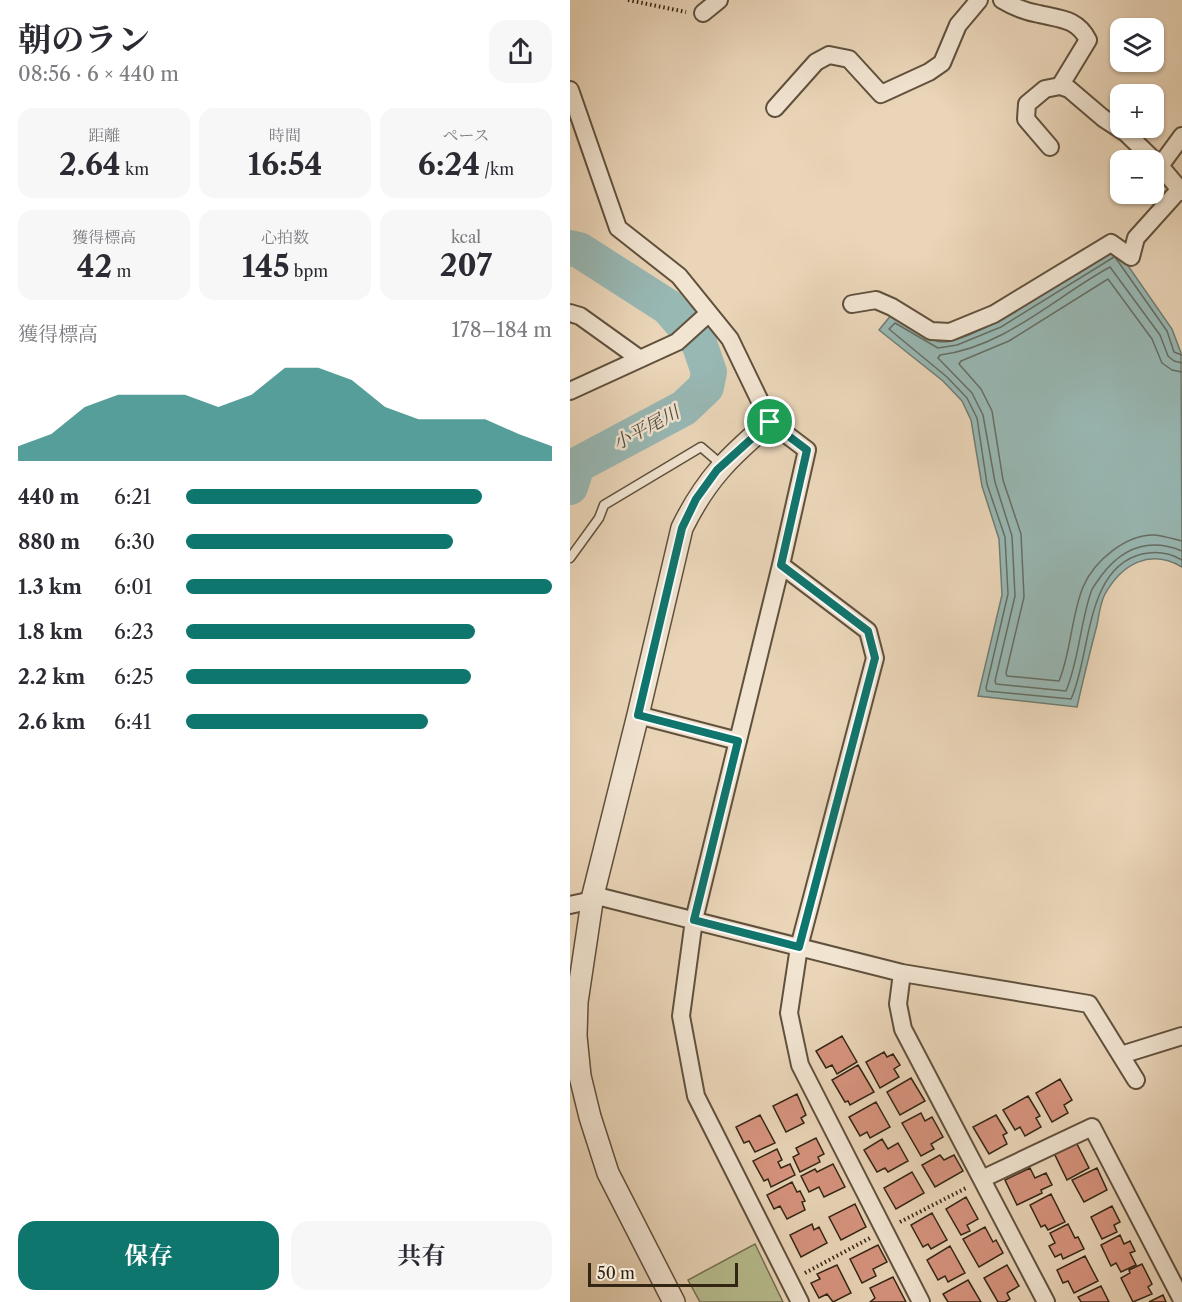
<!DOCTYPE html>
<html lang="ja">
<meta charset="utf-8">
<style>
:root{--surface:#fff;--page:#f7f7f7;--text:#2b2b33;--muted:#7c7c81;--accent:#0f766e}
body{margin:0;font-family:"Libre Caslon Text","Noto Serif JP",serif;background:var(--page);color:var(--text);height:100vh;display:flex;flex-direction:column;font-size:22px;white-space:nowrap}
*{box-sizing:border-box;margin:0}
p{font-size:20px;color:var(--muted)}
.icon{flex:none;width:33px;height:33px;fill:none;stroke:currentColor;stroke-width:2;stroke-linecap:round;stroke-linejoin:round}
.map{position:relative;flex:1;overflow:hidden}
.side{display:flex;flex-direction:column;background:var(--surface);width:570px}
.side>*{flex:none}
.buttons{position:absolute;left:540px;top:18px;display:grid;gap:12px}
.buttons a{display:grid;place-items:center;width:54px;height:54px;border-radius:12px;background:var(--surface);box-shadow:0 2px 4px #0004;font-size:30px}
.scale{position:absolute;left:18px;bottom:15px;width:150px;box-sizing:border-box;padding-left:6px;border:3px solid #322514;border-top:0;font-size:16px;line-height:21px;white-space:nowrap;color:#322514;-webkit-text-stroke:4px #f1e4d1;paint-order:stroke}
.pin{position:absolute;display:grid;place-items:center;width:51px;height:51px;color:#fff;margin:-26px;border:3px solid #fff;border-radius:50%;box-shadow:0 2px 6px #0007}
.round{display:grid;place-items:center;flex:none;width:63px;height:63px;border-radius:18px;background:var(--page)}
.overview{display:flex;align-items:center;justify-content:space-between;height:102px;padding:0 18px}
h1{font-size:33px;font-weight:700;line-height:45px}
.figures{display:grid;grid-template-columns:repeat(3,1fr);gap:9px;height:102px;padding:6px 18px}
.figures div{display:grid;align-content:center;border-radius:15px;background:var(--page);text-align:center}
.figures b{font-size:30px;font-weight:700}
.figures small{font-size:16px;font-weight:400}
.figures p{font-size:16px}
.chart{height:168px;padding:12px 18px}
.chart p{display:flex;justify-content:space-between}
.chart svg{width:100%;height:108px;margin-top:6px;fill:var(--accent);opacity:.7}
.button{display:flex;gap:12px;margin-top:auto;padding:12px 18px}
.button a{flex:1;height:69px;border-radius:18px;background:var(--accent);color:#fff;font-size:24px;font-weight:700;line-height:69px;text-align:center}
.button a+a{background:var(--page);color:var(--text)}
ul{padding:0 18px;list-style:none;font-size:20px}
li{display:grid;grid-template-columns:96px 72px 1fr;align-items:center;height:45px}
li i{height:15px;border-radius:8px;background:var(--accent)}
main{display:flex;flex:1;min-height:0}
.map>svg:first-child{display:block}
</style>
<main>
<section class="side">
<div class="overview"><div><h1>朝のラン</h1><p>08:56 · 6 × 440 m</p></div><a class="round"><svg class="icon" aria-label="share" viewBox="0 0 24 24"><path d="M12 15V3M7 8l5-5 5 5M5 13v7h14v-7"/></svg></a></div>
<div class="figures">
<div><p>距離</p><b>2.64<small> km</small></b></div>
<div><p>時間</p><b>16:54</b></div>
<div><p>ペース</p><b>6:24<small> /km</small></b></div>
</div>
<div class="figures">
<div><p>獲得標高</p><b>42<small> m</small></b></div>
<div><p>心拍数</p><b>145<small> bpm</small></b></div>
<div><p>kcal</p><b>207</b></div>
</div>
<div class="chart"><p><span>獲得標高</span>178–184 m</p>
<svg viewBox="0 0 160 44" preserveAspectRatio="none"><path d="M0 44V38L10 33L20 22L30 17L40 17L50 17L60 22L70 17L80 6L90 6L100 11L110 22L120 27L130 27L140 27L150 33L160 38V44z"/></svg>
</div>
<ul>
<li><b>440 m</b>6:21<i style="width:81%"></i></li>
<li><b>880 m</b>6:30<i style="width:73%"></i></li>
<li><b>1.3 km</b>6:01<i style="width:100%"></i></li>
<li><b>1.8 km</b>6:23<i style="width:79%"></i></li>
<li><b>2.2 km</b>6:25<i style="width:78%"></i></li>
<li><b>2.6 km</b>6:41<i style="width:66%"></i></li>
</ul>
<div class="button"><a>保存</a><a>共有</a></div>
</section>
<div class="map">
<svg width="612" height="1302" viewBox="0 0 612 1302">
<rect width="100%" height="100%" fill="#ead5b8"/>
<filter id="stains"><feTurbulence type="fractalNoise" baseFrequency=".00333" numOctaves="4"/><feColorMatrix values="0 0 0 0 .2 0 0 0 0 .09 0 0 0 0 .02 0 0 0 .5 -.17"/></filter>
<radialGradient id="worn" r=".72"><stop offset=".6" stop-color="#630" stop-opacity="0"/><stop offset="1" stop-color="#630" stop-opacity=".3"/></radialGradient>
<!-- green -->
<path fill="#b7bd8f" stroke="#747152" stroke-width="1.5" d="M185,1244L213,1302H130L118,1280Z"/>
<!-- water -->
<path fill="#98b8b4" stroke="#6f7d74" stroke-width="1.5" d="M545,247L602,329L611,353L612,567C580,548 552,564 535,594C530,603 529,616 527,625C520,652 513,680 507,707L408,696L432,595L429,539L412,486L401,420L392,401L373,381L309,330L322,314C334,322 357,340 370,342C404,345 514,268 545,247Z"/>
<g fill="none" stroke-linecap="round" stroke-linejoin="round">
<!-- shore -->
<path stroke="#656e64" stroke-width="1.5" d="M544,257L431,327L387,345L368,348L325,323L319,329L377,377L397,398L407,418L417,484L435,537L438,594L416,688L417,691L501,699C521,657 514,568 572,554C585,551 600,553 612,560
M545,257L597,331L604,352L612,355
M612,363L604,361L598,356L590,335L540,267C485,297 435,347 370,355L368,358L402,393L413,415L425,482L442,536L445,596L425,681L426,684L496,691C509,660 510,624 521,592C523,586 528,581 531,576C552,548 578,537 612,551
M612,372L602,370L592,363L582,339L538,279L439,341L391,361L389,364L411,389L422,411L433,480L451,534L454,597L436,673L437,676L489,681C501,652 501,617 513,587C524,561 556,534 585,535C594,536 603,539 612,541"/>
<!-- river -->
<path stroke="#98b8b4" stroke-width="36" d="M0,248L9,250L98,307L129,343L139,372L136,387L114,408L7,465L0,487"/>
</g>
<!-- building -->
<path fill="#d7937e" stroke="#322514" stroke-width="1.5" d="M272,1036L287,1062L267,1074L262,1065L256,1068L246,1051Z
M314,1052L317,1057L323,1054L330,1065L324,1069L329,1077L310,1088L296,1062Z
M288,1065L304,1092L280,1105L278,1101L275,1102L262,1080Z
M341,1078L355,1101L330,1115L317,1092Z
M490,1079L502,1100L494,1105L498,1113L482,1122L466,1093Z
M227,1094L236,1115L231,1118L234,1123L216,1132L203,1106Z
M458,1096L470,1116L466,1118L471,1127L455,1136L450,1127L445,1130L433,1110Z
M306,1102L320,1127L300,1138L297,1132L290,1136L279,1117Z
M351,1113L355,1121L362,1117L373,1137L361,1144L364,1149L351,1156L332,1123Z
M190,1115L205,1143L185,1152L179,1141L174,1143L166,1127Z
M426,1115L437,1133L433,1135L437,1144L419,1154L403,1127Z
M246,1138L254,1154L248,1157L250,1162L230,1172L223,1157L229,1154L226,1148Z
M312,1139L318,1149L328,1143L338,1161L318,1172L315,1168L307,1172L294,1150Z
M506,1142L519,1168L497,1180L484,1153Z
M207,1149L212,1160L208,1162L211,1168L220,1164L225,1175L201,1187L198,1179L194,1181L183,1161Z
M370,1155L374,1160L384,1155L393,1171L365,1187L352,1165Z
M263,1164L275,1187L254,1197L249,1187L239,1192L231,1176L245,1169L247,1172Z
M460,1168L465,1178L476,1173L482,1185L471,1190L472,1193L447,1205L435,1180Z
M527,1168L537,1190L514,1202L502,1180Z
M342,1172L354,1193L326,1209L314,1188Z
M222,1182L227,1192L230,1191L235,1201L232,1202L235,1210L217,1219L210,1206L204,1209L197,1195Z
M481,1194L495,1222L478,1230L475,1225L471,1227L460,1205Z
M396,1197L408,1219L397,1225L400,1231L391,1235L376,1209Z
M285,1204L296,1227L271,1240L259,1217Z
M542,1206L550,1222L544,1225L547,1232L532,1239L521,1217Z
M362,1213L377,1240L361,1249L358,1244L353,1247L341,1225Z
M242,1224L244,1230L249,1227L257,1243L231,1257L220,1235Z
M498,1224L505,1238L508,1237L514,1249L493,1259L491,1254L485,1257L479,1246L485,1243L480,1233Z
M415,1227L423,1242L426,1240L433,1253L409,1267L393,1239Z
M550,1235L554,1244L560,1241L565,1251L560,1253L566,1265L551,1272L546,1263L541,1266L531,1245Z
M308,1245L317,1262L303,1269L306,1276L292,1283L280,1259Z
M380,1246L395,1273L378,1282L375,1276L368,1280L357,1260Z
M515,1256L528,1281L504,1293L498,1281L493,1283L487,1270Z
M572,1264L582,1284L578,1287L582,1294L563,1302L551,1278L560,1273L559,1270Z
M267,1265L281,1293L263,1302L257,1294L249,1298L241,1283L250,1279L247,1274Z
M437,1265L449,1286L437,1293L440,1299L435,1302H428L414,1278Z
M323,1277L336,1302H300L305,1298L300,1288Z
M398,1280L411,1302H378L373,1294Z
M531,1286L539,1302H511L508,1297Z
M593,1295L596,1302H579Z"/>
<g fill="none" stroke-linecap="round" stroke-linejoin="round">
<defs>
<path id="service" d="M0,558L29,518L34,505L131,447L152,465"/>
<path id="minor" d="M432,0C442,6 457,12 469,14C489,19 507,18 518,40L490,86
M133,13L149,0
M0,90L48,228L109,276L160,339L200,422L237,450L211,565L124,920L111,1016L126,1096L230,1302
M205,108L246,62L259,55L279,59L311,94L359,72L372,63L388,25L409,0
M480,147L456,119L457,104L475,89L490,86L499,89L533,118L556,133L590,166L612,192
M590,166L612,136
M282,304L306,300L322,307L361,331L380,332L424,314L541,243L561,257L566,238L610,189
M0,313L10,316L70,359
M0,391L107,342L139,313
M211,565L298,631L305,658L229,947L219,1013L230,1065L351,1302
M68,715L168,741
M23,895L332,973L519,1004L566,1080
M0,905L23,900
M332,973L328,1004L333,1029L476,1302
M551,1055L612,1036
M412,1179L522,1127L612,1300"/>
<path id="tertiary" d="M104,1302L38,1173L20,1117L10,1076L6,1036L7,1002L23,895L68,715L112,528C136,479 159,457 200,422"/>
</defs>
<!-- service casing -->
<use href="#service" stroke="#60513d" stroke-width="11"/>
<!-- minor casing -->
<use href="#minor" stroke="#60513d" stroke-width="20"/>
<!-- tertiary casing -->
<use href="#tertiary" stroke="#60513d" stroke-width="24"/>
<!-- path -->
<path stroke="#322514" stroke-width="4" stroke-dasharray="1.5 3" stroke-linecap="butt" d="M58,0L116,12
M330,1222L398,1187
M235,1273L300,1238"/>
<!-- service -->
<use href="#service" stroke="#f1e4d1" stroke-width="8"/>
<!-- minor -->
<use href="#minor" stroke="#f1e4d1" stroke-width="16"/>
<!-- tertiary -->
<use href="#tertiary" stroke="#f1e4d1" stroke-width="21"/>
</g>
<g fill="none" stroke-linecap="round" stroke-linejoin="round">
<defs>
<path id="route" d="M200,422L237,450L211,565L298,631L305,658L229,947L124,920L168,741L68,715L112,528L126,499L147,470Z"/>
</defs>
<!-- route casing -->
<use href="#route" stroke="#fff" stroke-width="12"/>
<!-- route -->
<use href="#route" stroke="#0f766e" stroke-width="8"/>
</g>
<g text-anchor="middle" stroke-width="5" stroke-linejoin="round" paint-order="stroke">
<!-- water labels -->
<g font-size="18" font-style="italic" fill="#4c4a3c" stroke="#f1e4d1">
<text transform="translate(76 428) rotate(-28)" y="6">小平尾川</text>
</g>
</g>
<rect width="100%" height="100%" filter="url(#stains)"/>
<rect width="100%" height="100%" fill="url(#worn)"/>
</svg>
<div class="buttons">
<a><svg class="icon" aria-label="layers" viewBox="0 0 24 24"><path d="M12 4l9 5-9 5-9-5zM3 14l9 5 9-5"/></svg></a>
<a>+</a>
<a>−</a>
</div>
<div class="scale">50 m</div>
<div class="pin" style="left:200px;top:422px;background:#1e9e55"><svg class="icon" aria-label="arrive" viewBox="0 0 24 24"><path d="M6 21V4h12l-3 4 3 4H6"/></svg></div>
</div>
</main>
